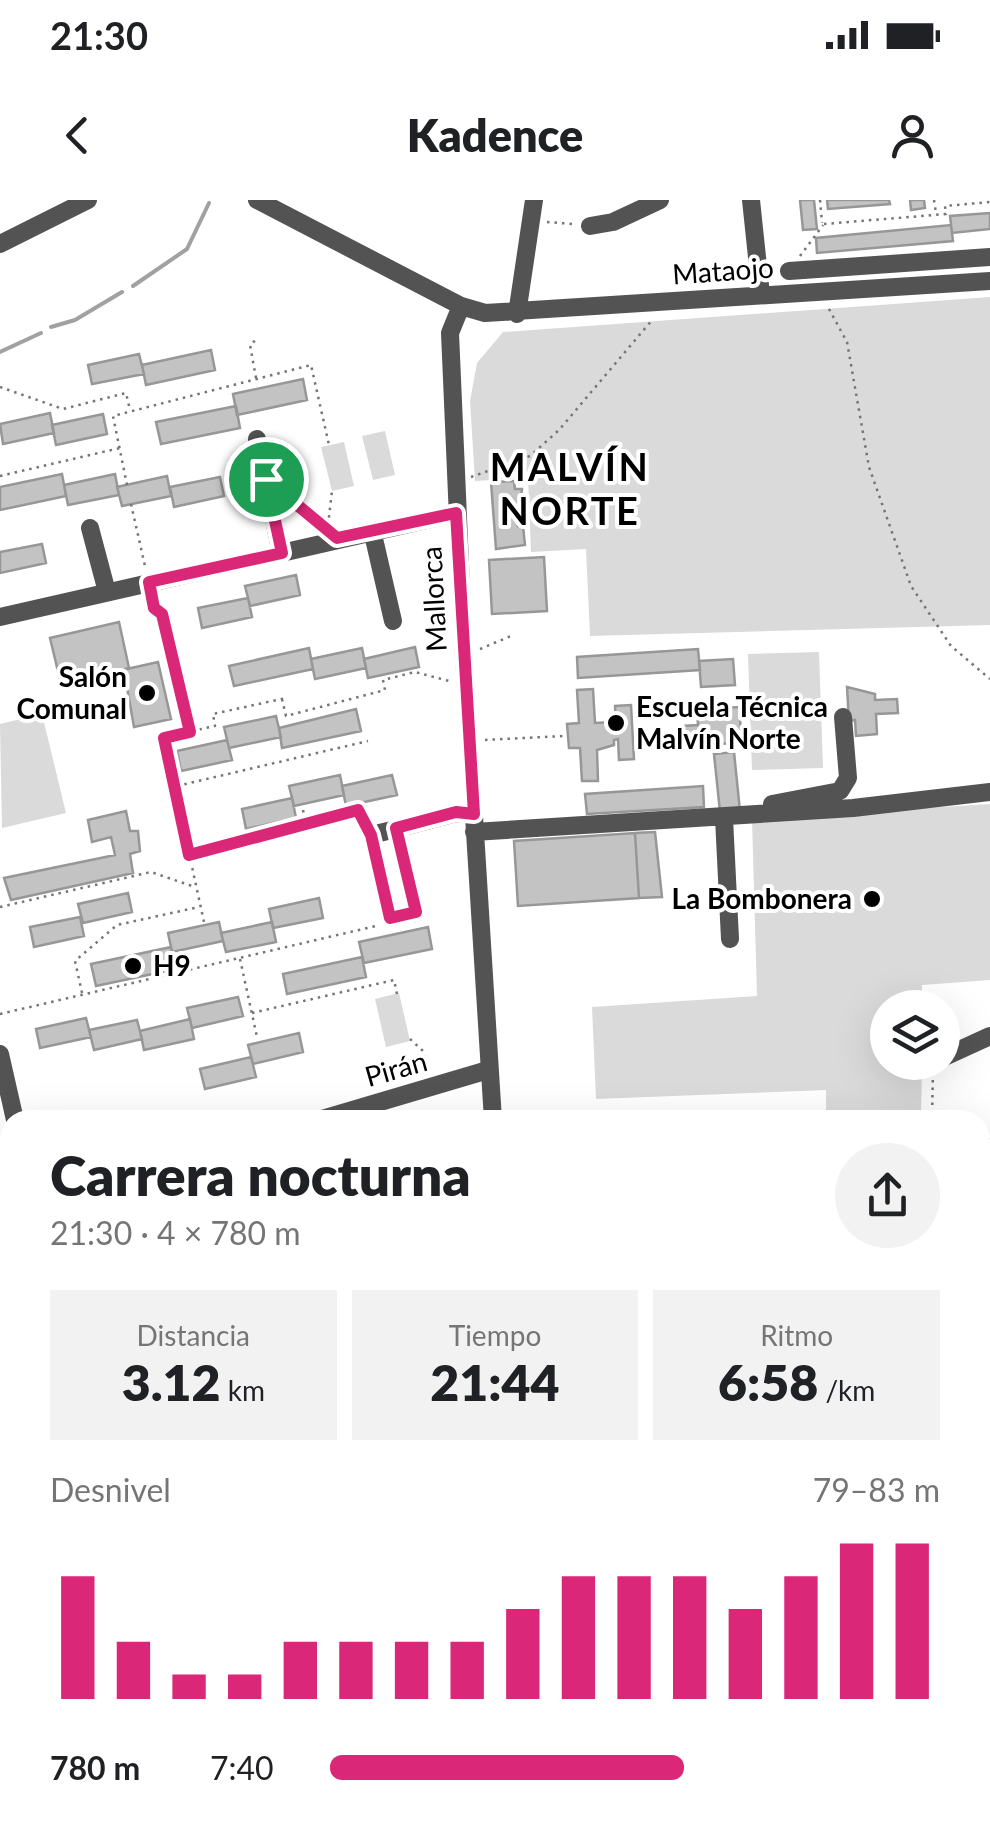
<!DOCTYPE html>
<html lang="es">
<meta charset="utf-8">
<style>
:root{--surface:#fff;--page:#f2f2f2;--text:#202124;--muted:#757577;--accent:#db2777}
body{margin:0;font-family:Lato,sans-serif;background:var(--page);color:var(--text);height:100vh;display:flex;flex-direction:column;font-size:38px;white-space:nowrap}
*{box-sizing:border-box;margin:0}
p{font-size:32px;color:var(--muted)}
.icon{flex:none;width:55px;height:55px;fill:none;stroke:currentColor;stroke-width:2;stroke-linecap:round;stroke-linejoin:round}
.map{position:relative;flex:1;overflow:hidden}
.details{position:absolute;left:0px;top:910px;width:990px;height:718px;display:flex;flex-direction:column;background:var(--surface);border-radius:30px 30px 0 0;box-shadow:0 10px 40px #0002}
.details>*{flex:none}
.fabs{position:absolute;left:870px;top:790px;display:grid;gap:20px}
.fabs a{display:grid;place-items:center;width:90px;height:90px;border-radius:50%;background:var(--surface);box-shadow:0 10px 40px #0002;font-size:50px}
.pin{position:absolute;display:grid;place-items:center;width:85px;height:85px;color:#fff;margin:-42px;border:5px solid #fff;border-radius:50%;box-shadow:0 2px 10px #0007}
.round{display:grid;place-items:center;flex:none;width:105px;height:105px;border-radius:52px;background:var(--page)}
.summary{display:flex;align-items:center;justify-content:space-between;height:170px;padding:0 50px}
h1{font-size:55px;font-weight:800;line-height:75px}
.stats{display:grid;grid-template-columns:repeat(3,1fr);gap:15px;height:170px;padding:10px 50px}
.stats div{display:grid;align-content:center;border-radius:0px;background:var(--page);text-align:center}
.stats b{font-size:50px;font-weight:800}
.stats small{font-size:28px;font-weight:400}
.stats p{font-size:28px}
.chart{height:280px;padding:20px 50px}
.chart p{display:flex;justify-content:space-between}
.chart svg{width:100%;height:180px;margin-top:10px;stroke:var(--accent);stroke-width:6}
ul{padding:0 50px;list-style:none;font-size:32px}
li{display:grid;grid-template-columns:160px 120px 1fr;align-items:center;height:75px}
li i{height:25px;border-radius:12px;background:var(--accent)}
.status{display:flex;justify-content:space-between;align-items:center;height:70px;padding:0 50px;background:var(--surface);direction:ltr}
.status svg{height:28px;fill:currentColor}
header{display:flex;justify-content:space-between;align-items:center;height:130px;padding:0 50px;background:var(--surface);font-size:45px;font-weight:800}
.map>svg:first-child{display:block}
</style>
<div class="status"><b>21:30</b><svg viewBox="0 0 49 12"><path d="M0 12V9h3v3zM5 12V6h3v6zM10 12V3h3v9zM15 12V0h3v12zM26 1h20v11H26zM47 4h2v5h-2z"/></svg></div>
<header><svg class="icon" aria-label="back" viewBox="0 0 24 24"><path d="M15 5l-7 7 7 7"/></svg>Kadence<svg class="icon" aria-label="person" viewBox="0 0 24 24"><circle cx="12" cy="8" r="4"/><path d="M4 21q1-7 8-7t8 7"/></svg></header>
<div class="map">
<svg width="990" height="1627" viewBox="0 0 990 1627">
<rect width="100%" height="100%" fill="#fff"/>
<!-- green -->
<path fill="#dadada" d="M990,97V425L590,436L586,349L531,352L528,278L475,281L470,201L477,163L503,132Z
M385,231L395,275L373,280L362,236Z
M344,242L354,286L332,291L321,247Z
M819,452L823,568L752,570L748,454Z
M42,514L66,613L2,628L0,524Z
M990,604V780L922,785V807L888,808V862L922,863L921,920H826V890L596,899L592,807L757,796L752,619Z
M399,793L410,841L386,847L375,799Z"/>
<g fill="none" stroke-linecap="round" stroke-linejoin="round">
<!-- stream -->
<path stroke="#a1a1a1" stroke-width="4" d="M133,86L187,49L209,3
M51,127L75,120L122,92
M0,152L41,133"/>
</g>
<!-- building -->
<path fill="#c3c3c3" stroke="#979797" stroke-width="2.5" d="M800,0H814L817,29L803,30Z
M827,0H889L890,4L828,9Z
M910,0H924L925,8L911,10Z
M990,13V29L952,33L950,16Z
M951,25L953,41L817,53L816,38Z
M211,150L215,170L146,185L142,165Z
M139,154L144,174L92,184L88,165Z
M303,179L307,200L237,215L233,194Z
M236,206L240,228L161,244L156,222Z
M50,213L54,233L3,244L0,224Z
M103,214L107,234L56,245L52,225Z
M62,274L66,296L0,310V287Z
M115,274L119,295L68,305L64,285Z
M167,276L171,296L122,306L117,287Z
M220,277L224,296L174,307L170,287Z
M514,281L515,289H522L518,326H523L525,345L496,349L491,282Z
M42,344L46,363L0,373V352Z
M544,357L547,411L492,414L489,360Z
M296,375L300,395L250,406L245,386Z
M248,398L252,417L202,428L198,408Z
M119,422L129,468L61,484L50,438Z
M415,447L419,467L368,478L364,459Z
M309,448L313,469L234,486L229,466Z
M362,448L366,468L315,479L311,459Z
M698,449L700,470L578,478L577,457Z
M733,459L735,485L701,487L699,461Z
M158,462L171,519L134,527L126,482L121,483L118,471Z
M847,487L875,494V500L897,499L898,513L876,514L877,534L856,536L855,520L849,521Z
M593,489L595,523L613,522L616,526L615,506L631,505L634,559L619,560L618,539L614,540V545L597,550L598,581H582L580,548H569L567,524L579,523L577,490Z
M739,507L742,542L699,546L698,532L696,541L686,542L683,526L698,525L697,510Z
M356,509L361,531L282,548L279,528Z
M276,516L281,537L229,548L224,527Z
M227,540L232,560L181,571L177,551Z
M734,552L740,611L720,612L714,554Z
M340,575L344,595L294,606L289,586Z
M392,575L397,595L346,606L342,586Z
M703,586L704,607L587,614L585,594Z
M292,598L296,618L246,629L242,609Z
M126,611L130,631H138L140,651L130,654L133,673L11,700L4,678L115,655L111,637L92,642L88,620Z
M655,632L662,697L639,698L635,633Z
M635,633L639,698L518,706L514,641Z
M128,693L132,712L83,723L78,704Z
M319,698L323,718L273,728L269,709Z
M80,717L84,736L34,747L30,727Z
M219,722L223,741L172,752L168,733Z
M272,722L276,742L226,752L221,733Z
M428,727L432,749L364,763L359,742Z
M171,747L176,769L96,786L91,764Z
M362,757L366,777L287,794L283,774Z
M238,797L243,816L192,828L187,808Z
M86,818L91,837L40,848L36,829Z
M190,819L194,839L144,850L140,831Z
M137,820L142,839L94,850L89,830Z
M299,833L303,852L253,864L248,845Z
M251,857L256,877L205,889L200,869Z
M10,1051V1079L0,1084V1056Z"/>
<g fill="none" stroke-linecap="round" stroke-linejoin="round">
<!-- path -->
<path stroke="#757575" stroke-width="2.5" stroke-dasharray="2.5 5" stroke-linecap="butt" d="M820,0L822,23
M934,0L936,13
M547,22L573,24
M824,24L946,14L945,6L990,2
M800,56L823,25
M829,109L847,142L869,267L911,386L951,446L990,479
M256,178L250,145L258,138
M0,187L63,209L126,193L130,210
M0,276L120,248
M471,277L530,256L559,230L653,119
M127,285L113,216L311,165L329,245
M285,294L324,328
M131,304L145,366
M328,325L332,291
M152,398L162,414L190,532L164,538L204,722
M480,449L511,436
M282,499L286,516L385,490L383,480L415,472L449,481
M192,531L215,526L213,514L286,498
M485,540L563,536
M177,586L368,541
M307,621L358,611L363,625
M190,654L307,627L303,610
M0,707L151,672L195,687
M240,759L257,837
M82,793L75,761L117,725L199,707
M252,813L394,780L397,794
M0,814L376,726
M410,839L422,850L430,871
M932,920L933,869"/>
<!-- minor -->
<path stroke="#535353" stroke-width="18" d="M257,0L461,106L485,113L990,81
M751,0L761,95
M590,26L613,22L660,0
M0,44L88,0
M789,71L990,57
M461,106L450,133L464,456L493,920
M517,114L534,0
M257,239L281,353
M90,328L107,392
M372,330L393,421
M0,417L457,313
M772,604L840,591L848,578L843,517
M724,618L730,739
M396,629L371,635L390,718L416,713L396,629L456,613L474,614
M474,632L853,608L990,592
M0,854L15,920
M942,858L990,836
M319,920L488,870
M498,920H532
M0,1010L10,1007
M0,1290L10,1284
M0,1414L10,1432
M980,1435L984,1424L983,1158L990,947
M0,1546L10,1541
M980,1613H990
M106,1618L111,1627
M317,1627L334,1618
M770,1627L774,1618"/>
</g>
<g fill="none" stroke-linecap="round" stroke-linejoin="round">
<defs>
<path id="route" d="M266,279L337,338L456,313L474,614L456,612L396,628L416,712L390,718L371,635L358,610L189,655L164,538L190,532L162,414L154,408L149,382L282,353Z"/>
</defs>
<!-- route casing -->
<use href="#route" stroke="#fff" stroke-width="20"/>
<!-- route -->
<use href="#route" stroke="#db2777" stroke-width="12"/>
</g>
<!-- markers -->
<g fill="#000" stroke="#fff" stroke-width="4">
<circle cx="147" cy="493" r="10"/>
<circle cx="616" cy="523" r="10"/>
<circle cx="872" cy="699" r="10"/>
<circle cx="133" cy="766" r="10"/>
</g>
<g text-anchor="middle" stroke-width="8" stroke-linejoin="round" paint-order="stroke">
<!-- street labels -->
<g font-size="28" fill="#000" stroke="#fff">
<text transform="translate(723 71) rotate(-4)" y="10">Mataojo</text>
<text transform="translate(434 399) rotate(-93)" y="10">Mallorca</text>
<text transform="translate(396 869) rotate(-16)" y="10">Pirán</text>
</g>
<!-- poi labels -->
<g font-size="28" font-weight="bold" fill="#000" stroke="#fff" text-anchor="end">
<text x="127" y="487">Salón<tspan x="127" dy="32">Comunal</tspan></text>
<text x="636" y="517" text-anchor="start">Escuela Técnica<tspan x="636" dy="32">Malvín Norte</tspan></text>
<text x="852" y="709">La Bombonera</text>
<text x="153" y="776" text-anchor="start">H9</text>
</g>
<!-- district labels -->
<g font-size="38" font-weight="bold" letter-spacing="2.5" fill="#000" stroke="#fff">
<text x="570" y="281">MALVÍN<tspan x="570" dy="44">NORTE</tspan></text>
</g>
</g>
</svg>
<div class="fabs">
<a><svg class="icon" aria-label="layers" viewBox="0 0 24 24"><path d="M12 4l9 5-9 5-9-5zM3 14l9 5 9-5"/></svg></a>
</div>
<div class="pin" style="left:266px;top:279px;background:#1e9e55"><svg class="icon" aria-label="arrive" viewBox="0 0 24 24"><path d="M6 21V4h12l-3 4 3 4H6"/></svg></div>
<section class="details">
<div class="summary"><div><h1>Carrera nocturna</h1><p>21:30 · 4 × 780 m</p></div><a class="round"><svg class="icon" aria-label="share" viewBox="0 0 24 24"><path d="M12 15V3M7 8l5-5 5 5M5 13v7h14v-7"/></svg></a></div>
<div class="stats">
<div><p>Distancia</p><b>3.12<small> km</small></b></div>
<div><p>Tiempo</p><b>21:44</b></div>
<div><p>Ritmo</p><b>6:58<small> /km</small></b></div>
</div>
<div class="chart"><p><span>Desnivel</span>79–83 m</p>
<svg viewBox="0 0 160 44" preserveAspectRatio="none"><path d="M5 44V14M15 44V30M25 44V38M35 44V38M45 44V30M55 44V30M65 44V30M75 44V30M85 44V22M95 44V14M105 44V14M115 44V14M125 44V22M135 44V14M145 44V6M155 44V6"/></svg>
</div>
<ul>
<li><b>780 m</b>7:40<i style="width:58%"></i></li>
</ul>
</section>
</div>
